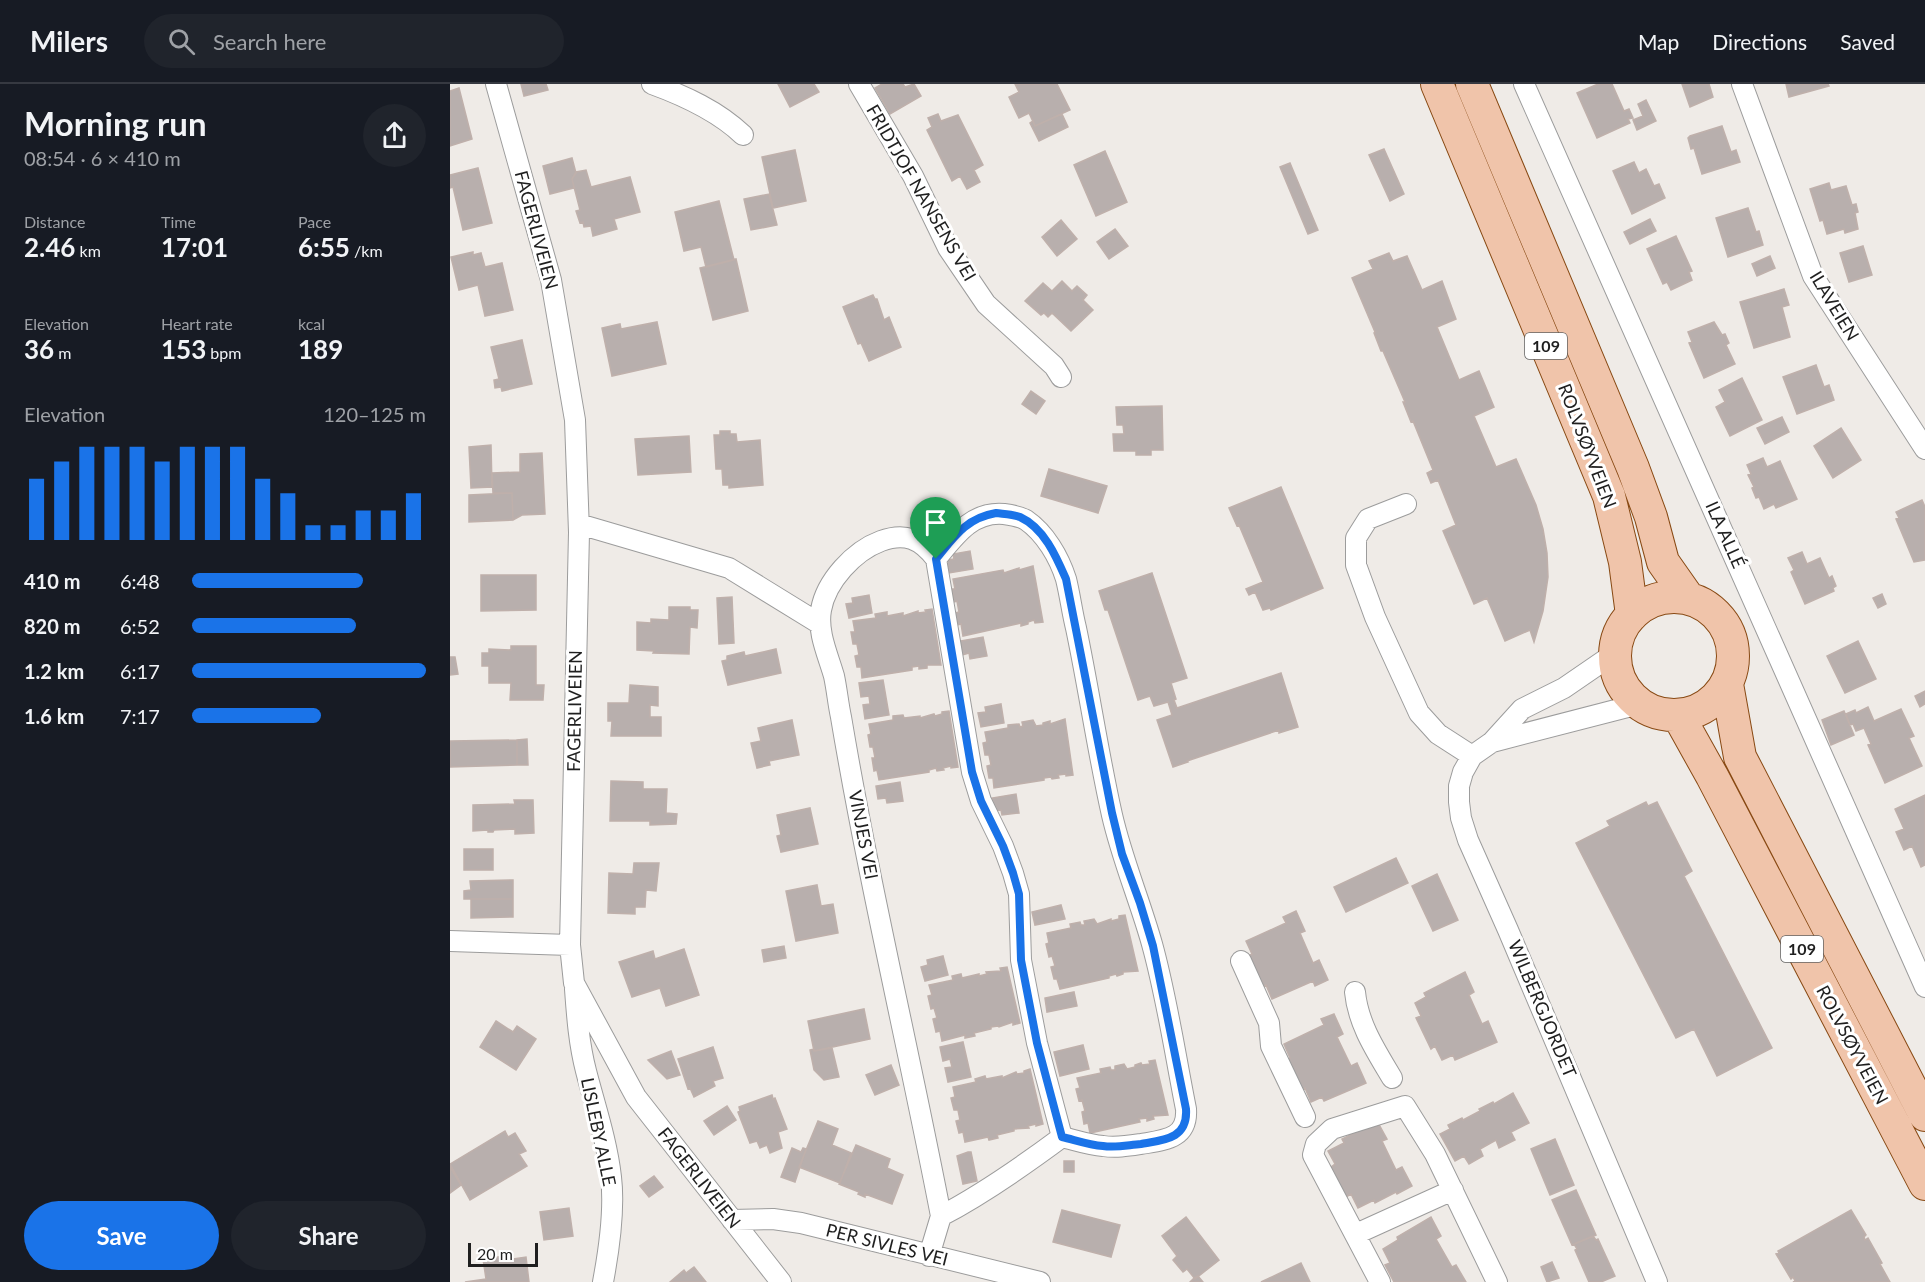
<!DOCTYPE html>
<meta charset="utf-8">
<style>
:root{--surface:#171b24;--page:#20242c;--text:#f1f3f6;--muted:#9ea1a6;--line:#363941;--accent:#1a73e8}
body{margin:0;font-family:Lato,sans-serif;background:var(--page);color:var(--text);height:100vh;display:flex;flex-direction:column;font-size:22px;white-space:nowrap}
*{box-sizing:border-box;margin:0}
p{font-size:20px;color:var(--muted)}
.icon{flex:none;width:33px;height:33px;fill:none;stroke:currentColor;stroke-width:2;stroke-linecap:round;stroke-linejoin:round}
.map{position:relative;flex:1;overflow:hidden}
.sheet{display:flex;flex-direction:column;background:var(--surface);width:450px}
.sheet>*{flex:none}
.scale{position:absolute;left:18px;bottom:15px;width:70px;box-sizing:border-box;padding-left:6px;border:3px solid #1f1f1f;border-top:0;font-size:16px;line-height:21px;white-space:nowrap;color:#1f1f1f;-webkit-text-stroke:4px #fff;paint-order:stroke}
.pin{position:absolute;display:grid;place-items:center;width:51px;height:51px;color:#fff;margin:-62px -26px;border-radius:50% 50% 50% 0;rotate:-45deg;box-shadow:0 0 6px #0007}
.pin .icon{rotate:45deg}
.round{display:grid;place-items:center;flex:none;width:63px;height:63px;border-radius:32px;background:var(--page)}
.summary{display:flex;align-items:center;justify-content:space-between;height:102px;padding:0 24px}
h1{font-size:33px;font-weight:700;line-height:45px}
.figures{display:grid;grid-template-columns:repeat(3,1fr);gap:9px;height:102px;padding:6px 24px}
.figures div{display:grid;align-content:center}
.figures b{font-size:26px;font-weight:700}
.figures small{font-size:16px;font-weight:400}
.figures p{font-size:16px}
.chart{height:168px;padding:12px 24px}
.chart p{display:flex;justify-content:space-between}
.chart svg{width:100%;height:108px;margin-top:6px;stroke:var(--accent);stroke-width:6}
.action{display:flex;gap:12px;margin-top:auto;padding:12px 24px}
.action a{flex:1;height:69px;border-radius:36px;background:var(--accent);color:#fff;font-size:24px;font-weight:700;line-height:69px;text-align:center}
.action a+a{background:var(--page);color:var(--text)}
ul{padding:0 24px;list-style:none;font-size:20px}
li{display:grid;grid-template-columns:96px 72px 1fr;align-items:center;height:45px}
li i{height:15px;border-radius:8px;background:var(--accent)}
header{display:flex;align-items:center;gap:36px;box-sizing:border-box;height:84px;padding:0 30px;background:var(--surface);border-bottom:2px solid var(--line)}
header strong{font-size:28px}
nav{display:flex;gap:33px;margin-inline-start:auto;font-size:21px}
.search{width:420px;height:54px;background:var(--page);display:flex;align-items:center;gap:15px;box-sizing:border-box;padding:0 21px;border-radius:33px;color:var(--muted);font-size:22px}
main{display:flex;flex:1;min-height:0}
.map>svg:first-child{display:block}
</style>
<header>
<strong>Milers</strong>
<div class="search"><svg class="icon" aria-label="search" viewBox="0 0 24 24"><circle cx="10" cy="10" r="6"/><path d="M15 15l6 6"/></svg>Search here</div>
<nav><a>Map</a><a>Directions</a><a>Saved</a></nav>
</header>
<main>
<section class="sheet">
<div class="summary"><div><h1>Morning run</h1><p>08:54 · 6 × 410 m</p></div><a class="round"><svg class="icon" aria-label="share" viewBox="0 0 24 24"><path d="M12 15V3M7 8l5-5 5 5M5 13v7h14v-7"/></svg></a></div>
<div class="figures">
<div><p>Distance</p><b>2.46<small> km</small></b></div>
<div><p>Time</p><b>17:01</b></div>
<div><p>Pace</p><b>6:55<small> /km</small></b></div>
</div>
<div class="figures">
<div><p>Elevation</p><b>36<small> m</small></b></div>
<div><p>Heart rate</p><b>153<small> bpm</small></b></div>
<div><p>kcal</p><b>189</b></div>
</div>
<div class="chart"><p><span>Elevation</span>120–125 m</p>
<svg viewBox="0 0 160 44" preserveAspectRatio="none"><path d="M5 44V19M15 44V12M25 44V6M35 44V6M45 44V6M55 44V12M65 44V6M75 44V6M85 44V6M95 44V19M105 44V25M115 44V38M125 44V38M135 44V32M145 44V32M155 44V25"/></svg>
</div>
<ul>
<li><b>410 m</b>6:48<i style="width:73%"></i></li>
<li><b>820 m</b>6:52<i style="width:70%"></i></li>
<li><b>1.2 km</b>6:17<i style="width:100%"></i></li>
<li><b>1.6 km</b>7:17<i style="width:55%"></i></li>
</ul>
<div class="action"><a>Save</a><a>Share</a></div>
</section>
<div class="map">
<svg width="1475" height="1198" viewBox="0 0 1475 1198">
<rect width="100%" height="100%" fill="#efebe7"/>
<!-- building -->
<path fill="#b8afad" stroke="#bfb0ab" stroke-width="1.5" d="M71,0H96L98,6L74,12Z
M328,0H364L369,8L340,23Z
M432,0H453L455,3L464,0L471,12L440,30L425,4Z
M565,0H607L620,26L585,42L579,29L569,34L559,13L569,8Z
M1148,0H1162L1174,27L1179,25L1183,34L1178,35L1180,39L1147,54L1127,9Z
M1232,0H1259L1263,13L1240,23Z
M1336,0H1378L1379,2L1339,13Z
M9,4L22,55L0,62V7Z
M1196,16L1206,37L1187,46L1183,36L1193,32L1188,20Z
M488,30L491,37L508,31L533,81L524,86L530,98L517,105L510,92L502,97L477,46L482,43L478,34Z
M612,30L618,43L589,57L580,39L583,37L585,42Z
M1272,42L1281,68L1286,66L1290,78L1252,90L1244,64L1241,65L1238,54L1240,52Z
M934,65L954,110L940,117L919,71Z
M345,66L356,117L323,124L312,73Z
M655,67L677,118L646,132L624,81Z
M122,74L126,89L122,95L124,104L100,110L93,82Z
M1184,78L1189,89L1196,85L1204,102L1209,100L1215,114L1182,130L1163,87Z
M840,79L868,146L858,150L830,83Z
M28,84L42,139L13,146L3,103L0,104V91Z
M136,86L141,103L180,93L190,128L164,135L167,145L143,152L141,142L134,143L133,138L130,139L126,127L130,126L122,95L126,88Z
M1379,99L1381,106L1396,102L1402,121L1406,120L1408,128L1405,129L1408,145L1395,149L1394,145L1377,150L1373,136L1370,137L1360,105Z
M319,110L327,141L301,146L294,115Z
M269,117L284,176L256,183L251,163L234,167L225,128Z
M1298,124L1306,148L1309,147L1313,161L1278,173L1266,134Z
M1200,135L1206,147L1180,160L1174,148Z
M611,136L627,155L607,172L592,153Z
M665,145L678,162L659,175L647,158Z
M1226,152L1242,187L1239,188L1242,196L1221,206L1217,198L1213,200L1197,165Z
M1413,162L1422,191L1399,198L1390,169Z
M23,168V171L31,169L35,183L52,179L63,226L35,232L28,201L9,206L1,173Z
M939,169L943,177L957,172L972,206L992,197L1006,235L987,243L1009,296L1029,287L1037,306L1044,323L1024,332L1046,383L1066,375L1086,421L1093,445L1097,469L1098,493L1093,527L1084,558L1080,546L1055,557L1037,514L1024,520L993,447L1006,441L988,396L981,399L977,389L983,386L963,337L961,338L953,318H955L933,267H931L924,249L925,248L902,194L923,185L919,177Z
M1320,172L1325,184L1307,192L1302,180Z
M286,175L298,227L263,236L250,184Z
M612,197L622,207L627,202L637,211L633,216L643,226L621,247L602,229L598,233L594,229L591,231L575,217L593,199L602,207Z
M1334,205L1339,221L1332,223L1340,253L1304,264L1290,218Z
M423,211L425,215H427L434,236L439,233L451,263L419,277L411,259L408,260L393,223Z
M207,238L216,280L162,292L152,244L170,240L171,245Z
M1264,238L1272,251L1275,250L1279,259L1276,261L1285,280L1254,294L1239,259L1242,258L1238,248Z
M72,256L82,300L52,307L51,303L45,304L44,296L49,295L41,263Z
M1366,281L1374,303L1379,301L1384,316L1347,330L1333,293Z
M1292,294L1312,336L1280,352L1266,323L1275,318L1269,306Z
M581,307L595,317L586,330L572,320Z
M712,322L713,366H701V371H686V367H664L663,350H674L673,341H667L666,323Z
M1332,333L1339,348L1315,360L1307,344Z
M1391,344L1411,376L1383,394L1364,362Z
M270,347H280V350H286L287,358L310,356L313,401L279,404V401H273L272,385H266L264,351H270Z
M239,352L241,388L188,391L185,355Z
M41,361L42,403L21,404L19,363Z
M92,369L95,430L72,431L63,436L62,409H43L42,389L70,388V370Z
M1313,374L1317,383L1330,377L1347,415L1326,424L1324,420L1314,425L1309,413L1306,414L1302,404L1304,403L1298,391L1301,390L1297,381Z
M599,385L657,402L648,429L591,412Z
M831,403L873,504L821,526L820,524L813,526L805,508L799,511L796,505L813,498L789,441L787,442L779,424Z
M62,409L63,436L19,438V411Z
M1472,416L1475,423V476L1464,478L1446,435L1449,434L1446,428Z
M520,467L523,485L499,489L497,476L504,475L503,470Z
M1352,468L1357,480L1370,474L1379,494L1382,492L1386,502L1383,504L1384,507L1355,520L1341,488L1344,486L1338,474Z
M583,482L593,538L585,539L584,536L578,538V540L571,542V539L513,552L511,540L507,541L505,529L509,528L507,517L504,518L502,505H505L503,495L553,486L554,489L569,484V486Z
M702,489L737,594L721,599L726,615L724,616L727,624L831,589L848,643L829,649V646L737,677L738,678L723,683L707,636L722,631L718,618L704,622L700,612L688,616L658,526H655L649,507Z
M31,491H86V526L31,527Z
M1432,510L1436,520L1428,524L1423,514Z
M419,511L422,529L399,534L396,520L403,519L402,514Z
M282,513L284,559L269,560L267,514Z
M219,523H240V526H248L247,544L240,543L239,570L203,569L204,567L187,566V538L201,539V535L219,536Z
M482,525L491,581H477V584L469,585V582L462,583V586L412,594L411,583H407L405,572L409,571L407,560H403L401,548H405L403,537L426,534L425,530L437,528V532L453,529V532L468,527V529L476,528L475,526Z
M533,553L537,572L520,575L519,569L512,571L510,557Z
M1408,557L1426,595L1395,609L1377,572Z
M61,562H86V601H94L93,616H60L61,599H39V582H32V569H39V565L61,566Z
M326,565L331,589L278,601L272,577L277,576V572L294,568L295,572Z
M0,573H5L8,590L0,591Z
M433,596L439,631L415,635L413,621L420,620L419,612L411,613L409,599Z
M180,601L208,603V622L200,621V633H211V652H161L162,637H158V619H179Z
M1475,607V620L1470,623L1465,612Z
M551,620L554,639L531,643L528,629L536,628L535,623Z
M1418,623L1424,637L1451,625L1464,652L1459,654L1472,682L1435,699L1418,661L1421,660L1414,644L1406,647L1403,640L1400,641L1396,630L1405,626L1406,629Z
M499,627L508,683L501,684V682L493,684L494,686L487,687L486,684L479,686V688L429,696L427,686L424,687L422,674H425L423,663H420L418,651L421,650L419,640L443,636V632L453,631L454,634L470,632V634L484,630L485,632L492,630V628Z
M1394,627L1404,651L1381,661L1372,636Z
M615,635L623,691L616,692V690L608,691L609,694L602,695L601,693L594,694V696L544,704L543,694H539L537,682L541,681L539,671H535L533,659L537,658L535,648L558,644V641L569,640L570,643L573,642L572,638L583,636L586,642L593,641V639L600,637V640Z
M342,636L349,671L319,677L320,681L307,684L301,659L311,657L308,644Z
M77,655L78,681H67V656Z
M67,656V681L0,683V657Z
M161,697L193,698V705H217L216,729L227,730L226,740L200,741V737H160Z
M450,698L453,717L437,719L436,714L428,715L426,702Z
M566,710L569,729L552,731L551,726L544,727L542,714Z
M1475,711V781L1471,783L1462,762L1454,766L1446,748L1454,745L1445,725Z
M64,716H83L84,749L65,750V745L44,746L43,748H38V746L23,747V721L65,720Z
M1196,718L1198,722L1207,718L1242,787L1234,792L1322,964L1267,992L1244,945L1226,954L1126,759L1160,742L1157,737Z
M360,724L368,760L331,768L327,752L331,751L327,731Z
M14,765H43V786H14Z
M946,774L958,799L896,828L884,803Z
M184,779H209L206,807L196,806L195,823H185V830L158,829L159,789L183,790Z
M987,790L1008,836L983,847L962,802Z
M63,796V815H14V807L21,806L20,797Z
M367,801L371,822L383,820L388,849L346,857L336,807Z
M21,815H63V833L21,834Z
M611,821L615,835L585,841L582,828Z
M846,827L855,847L850,849L863,879L869,876L878,896L865,902L863,897L822,915L816,901L811,904L797,872L802,870L796,857L836,839L833,833Z
M675,831L688,887L673,888V890L667,892L666,890L659,892V894L610,905L607,895H604L601,883L605,882L602,872L599,873L596,860L599,859L597,849L621,844L620,840L630,838L631,841H635L634,837L644,835L647,840L661,835V837L669,835V832Z
M334,862L336,874L314,878L312,866Z
M234,865L249,911L216,922L210,904L182,913L169,878L203,867L205,875Z
M493,872L498,891L475,897L471,883L478,881L477,876Z
M557,883L570,939L563,941V938L549,943L548,942L541,943V945L524,949L525,952L515,954V951L492,957L490,947L486,948L483,935L487,934L484,924L481,925L478,912L482,911L479,901L503,896L502,892L511,890L512,894L529,890V892L537,890L536,888L551,887L550,884Z
M1015,888L1024,908L1019,911L1032,940L1038,937L1047,958L1005,976L1003,971L992,976L985,962L981,965L966,934L971,932L965,919L976,913L974,909Z
M624,908L627,922L597,928L595,914Z
M414,925L420,955L364,967L358,937Z
M884,930L893,950L887,953L901,982L907,979L916,999L874,1017L872,1013L861,1018L855,1004L850,1007L835,976L840,974L834,960L874,941L871,935Z
M46,937L63,948L67,942L86,955L66,986L30,963Z
M513,958L521,993L498,998L495,984L502,983L500,975L493,977L490,963Z
M633,961L639,985L610,992L604,968Z
M263,963L273,994L263,997L265,1002L244,1013L240,1004L238,1005L228,975Z
M382,964L389,993L374,996L364,986L360,966L364,965V967Z
M221,967L230,991L217,995L198,976Z
M705,976L718,1031L703,1032L704,1035L697,1037V1034L689,1035L690,1038L640,1049L638,1039L634,1040L632,1028L635,1027L632,1016L629,1017L626,1005L630,1004L627,994L651,989L650,985L660,983L661,986H665V982L674,980L677,985L685,983V981L691,979L692,981L700,980L699,977Z
M441,981L449,1001L425,1011L416,991Z
M580,985L593,1040L586,1042V1040L578,1042L579,1044L564,1045V1047L547,1051L548,1054L539,1056L538,1053L515,1058L513,1048L509,1049L506,1037L510,1036L508,1026H504L501,1014L505,1013L503,1003L526,998L525,995L535,992L536,995L552,992V994L566,988L567,990L574,989V987Z
M1063,1009L1079,1039L1061,1048L1065,1056L1049,1064L1046,1056L1030,1065L1033,1072L1019,1080L1014,1072L1005,1077L990,1050L1000,1045L998,1041L1012,1034L1013,1036L1030,1027L1029,1025L1043,1018L1044,1020Z
M322,1011L323,1015L325,1014L337,1045L328,1048L332,1064L320,1069L317,1061L310,1064L307,1057L300,1059L288,1028L290,1027L289,1023Z
M277,1022L286,1036L264,1051L254,1037Z
M926,1035L937,1055L932,1057L946,1086L952,1083L962,1102L947,1110L946,1108L925,1119L924,1116L908,1124L901,1110L896,1113L881,1083L885,1080L878,1067L894,1059L892,1055L916,1043Z
M368,1037L388,1045L382,1061L401,1069L390,1099L349,1083Z
M55,1047L58,1053L65,1049L76,1067L69,1070L77,1082L20,1116L0,1080Z
M1105,1055L1124,1101L1100,1111L1081,1065Z
M406,1061L440,1075L437,1084L453,1091L442,1120L415,1110V1113L408,1110L409,1108L389,1100Z
M342,1064L351,1068L353,1064L356,1065L345,1098L331,1093Z
M518,1068H521L527,1097L513,1100L507,1072Z
M614,1077H624V1088H614Z
M0,1083L11,1101L0,1109Z
M204,1092L213,1103L199,1113L190,1102Z
M1126,1106L1146,1151L1122,1161L1102,1116Z
M119,1124L123,1152L94,1156L90,1128Z
M612,1126L670,1141L661,1173L603,1158Z
M1401,1126L1416,1151L1414,1153L1415,1156L1418,1154L1432,1179L1430,1180L1440,1198H1343L1345,1197L1343,1193L1341,1195L1326,1170L1329,1169L1328,1167Z
M736,1133L769,1176L745,1195L737,1185L733,1188L723,1176L727,1172L712,1152Z
M981,1133L991,1152L986,1155L1002,1183L1006,1181L1016,1198H944L935,1181L940,1179L933,1165L948,1156L947,1153Z
M1143,1152L1146,1156L1148,1155L1165,1192L1151,1198H1139L1125,1166L1127,1165L1124,1160Z
M63,1171V1175L76,1173L79,1198H15L36,1195L33,1175Z
M1102,1178L1109,1194L1097,1198L1091,1183Z
M851,1179L860,1198H811Z
M244,1183L256,1198H220L234,1186L236,1189Z
M748,1192L753,1198H740L744,1194Z"/>
<g fill="none" stroke-linecap="round" stroke-linejoin="round">
<defs>
<path id="street" d="M46,0L101,196L125,336L129,448L120,861L124,899L186,1013L331,1198
M202,0C235,12 268,27 293,51
M409,0L463,92L498,164L536,220L604,282L611,293
M1074,0L1475,903
M1292,0L1363,192L1475,365
M956,420L918,435L906,454V481L925,533L969,629L988,650L1022,672
M129,440L279,484L370,540
M486,475C505,452 522,427 554,430C562,431 569,432 576,436C595,449 609,473 616,495C620,511 622,528 626,544C639,606 648,669 662,731C672,775 690,817 702,860C717,914 725,970 736,1025C738,1055 714,1056 691,1060C678,1062 666,1064 653,1062C639,1061 625,1056 612,1053
M1165,569L1114,604L1072,625L1042,658L1022,672L1013,688L1009,702V718L1011,734L1018,756L1058,846L1207,1198
M1042,658L1189,620
M0,857L120,861
M791,877L819,939L821,962L855,1033
M125,905C127,933 129,960 136,987C145,1022 157,1057 161,1093C165,1126 159,1166 153,1198
M905,908C908,940 926,967 942,994
M491,1132C533,1110 573,1082 612,1053
M282,1136L323,1135L351,1139L590,1198
M906,1150L1003,1106
M479,1172L491,1132C459,966 419,800 391,633C388,619 387,606 384,592C378,571 367,548 371,526C376,497 404,467 431,457C455,448 471,455 486,475L522,688L531,717L553,762L563,789L569,810L571,876L587,959L612,1053
M930,1198L863,1071L866,1060L882,1045L955,1022L985,1070L1047,1198"/>
<path id="primary" d="M987,0L1159,412L1175,478L1182,531
M1022,0L1183,384L1201,433L1213,478L1239,515
M1165 572a59 59 0 1 1 118 0a59 59 0 1 1-118 0Z
M1277,600L1290,673L1475,1031
M1228,631L1262,692L1475,1100"/>
</defs>
<!-- street casing -->
<use href="#street" stroke="#9c9c9c" stroke-width="22"/>
<!-- primary casing -->
<use href="#primary" stroke="#884913" stroke-width="34"/>
<!-- street -->
<use href="#street" stroke="#fff" stroke-width="20"/>
<!-- primary -->
<use href="#primary" stroke="#f0c4aa" stroke-width="32"/>
</g>
<g fill="none" stroke-linecap="round" stroke-linejoin="round">
<defs>
<path id="route" d="M546,429C553,430 562,430 570,433C594,444 606,472 616,495L662,729L672,770L690,819L703,862L736,1025C738,1055 714,1056 691,1060C678,1061 666,1064 653,1062C639,1061 625,1056 612,1053L587,959L571,876L569,810L563,789L553,762L531,717L522,688L486,475C504,453 516,434 546,429Z"/>
</defs>
<!-- route casing -->
<use href="#route" stroke="#fff" stroke-width="12"/>
<!-- route -->
<use href="#route" stroke="#1a73e8" stroke-width="8"/>
</g>
<g text-anchor="middle" stroke-width="6" stroke-linejoin="round" paint-order="stroke">
<!-- shield labels -->
<g fill="#fff" stroke="#626262" stroke-width="1.5">
<rect x="1075" y="249" width="42" height="26" rx="4.5"/>
<rect x="1331" y="852" width="42" height="26" rx="4.5"/>
</g>
<g font-size="16" font-weight="bold" fill="#1f1f1f">
<text x="1096" y="268">109</text>
<text x="1352" y="871">109</text>
</g>
<!-- street labels -->
<g font-size="18" fill="#1f1f1f" stroke="#fff">
<text transform="translate(471 109) rotate(60)" y="6">FRIDTJOF NANSENS VEI</text>
<text transform="translate(86 146) rotate(75)" y="6">FAGERLIVEIEN</text>
<text transform="translate(1384 222) rotate(59)" y="6">ILAVEIEN</text>
<text transform="translate(1137 362) rotate(69)" y="6">ROLVSØYVEIEN</text>
<text transform="translate(1275 451) rotate(66)" y="6">ILA ALLÉ</text>
<text transform="translate(125 627) rotate(-89)" y="6">FAGERLIVEIEN</text>
<text transform="translate(413 751) rotate(79)" y="6">VINJES VEI</text>
<text transform="translate(1092 925) rotate(67)" y="6">WILBERGJORDET</text>
<text transform="translate(1402 961) rotate(62)" y="6">ROLVSØYVEIEN</text>
<text transform="translate(148 1048) rotate(78)" y="6">LISLEBY ALLE</text>
<text transform="translate(249 1094) rotate(52)" y="6">FAGERLIVEIEN</text>
<text transform="translate(437 1161) rotate(14)" y="6">PER SIVLES VEI</text>
</g>
</g>
</svg>
<div class="scale">20 m</div>
<div class="pin" style="left:486px;top:475px;background:#1e9e55"><svg class="icon" aria-label="arrive" viewBox="0 0 24 24"><path d="M6 21V4h12l-3 4 3 4H6"/></svg></div>
</div>
</main>
